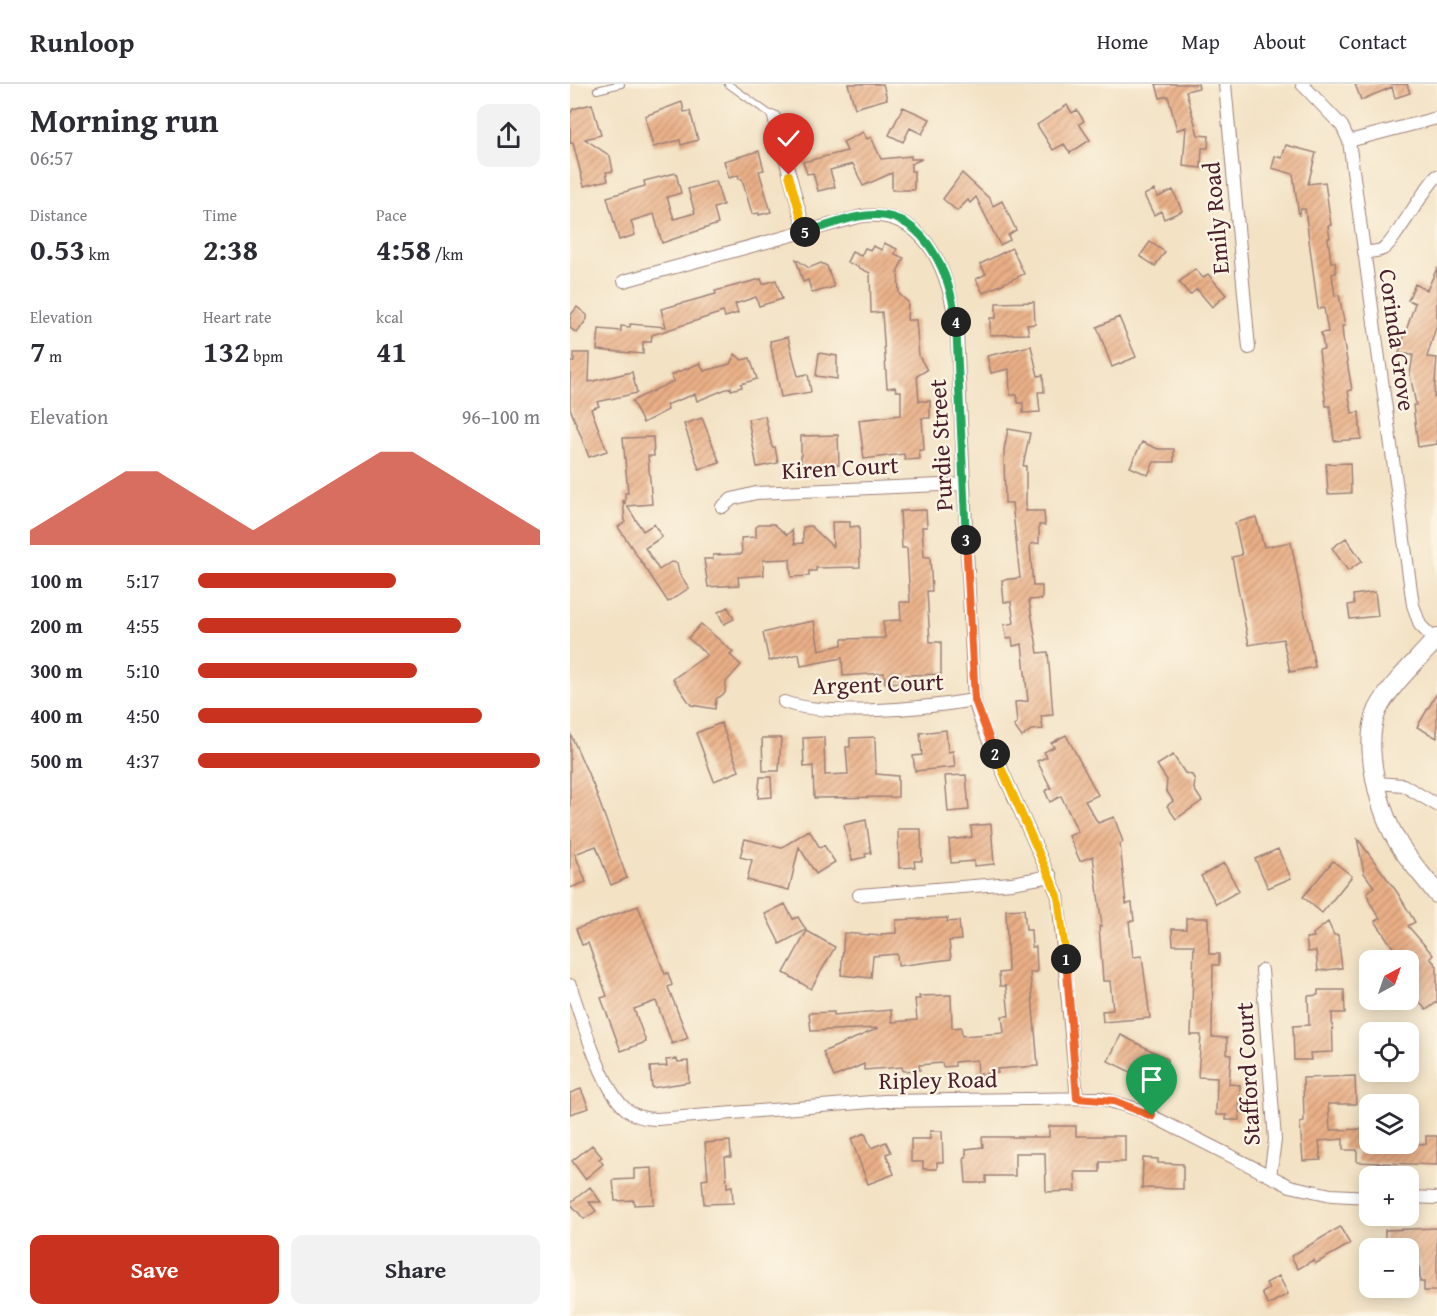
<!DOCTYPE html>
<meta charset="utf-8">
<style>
:root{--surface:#fff;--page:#f2f2f3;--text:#2b2b33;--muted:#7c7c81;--line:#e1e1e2;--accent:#c8321e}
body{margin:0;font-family:"Gentium Book Plus",serif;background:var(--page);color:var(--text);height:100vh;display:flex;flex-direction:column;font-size:22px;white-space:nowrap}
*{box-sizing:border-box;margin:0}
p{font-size:20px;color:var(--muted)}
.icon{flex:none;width:33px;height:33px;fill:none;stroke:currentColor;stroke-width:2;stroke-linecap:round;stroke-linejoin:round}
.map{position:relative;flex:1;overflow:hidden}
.details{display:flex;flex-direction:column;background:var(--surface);width:570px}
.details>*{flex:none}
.needle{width:39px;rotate:40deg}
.controls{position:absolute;left:789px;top:866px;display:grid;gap:12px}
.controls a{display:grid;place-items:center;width:60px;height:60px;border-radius:12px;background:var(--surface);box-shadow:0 3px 15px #0003;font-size:30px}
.pin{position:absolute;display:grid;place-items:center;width:51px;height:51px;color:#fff;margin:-62px -26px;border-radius:50% 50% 50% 0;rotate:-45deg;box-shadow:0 0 6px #0007}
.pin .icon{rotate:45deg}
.km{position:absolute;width:30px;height:30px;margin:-15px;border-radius:50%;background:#222;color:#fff;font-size:16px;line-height:30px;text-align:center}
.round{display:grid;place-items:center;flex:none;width:63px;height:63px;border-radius:12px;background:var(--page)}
.head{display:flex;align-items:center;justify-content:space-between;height:102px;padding:0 30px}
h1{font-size:33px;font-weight:600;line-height:45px}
.stats{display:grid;grid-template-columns:repeat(3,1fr);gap:9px;height:102px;padding:6px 30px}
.stats div{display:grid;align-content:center}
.stats b{font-size:30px;font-weight:600}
.stats small{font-size:16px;font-weight:400}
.stats p{font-size:16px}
.chart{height:168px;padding:12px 30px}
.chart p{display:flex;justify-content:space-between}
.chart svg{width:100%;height:108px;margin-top:6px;fill:var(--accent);opacity:.7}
.primary-button{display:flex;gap:12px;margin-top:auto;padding:12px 30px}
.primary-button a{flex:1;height:69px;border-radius:12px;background:var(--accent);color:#fff;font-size:24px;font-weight:600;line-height:69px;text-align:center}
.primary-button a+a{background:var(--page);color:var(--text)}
ul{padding:0 30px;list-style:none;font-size:20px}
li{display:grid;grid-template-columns:96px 72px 1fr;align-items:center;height:45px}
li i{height:15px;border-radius:8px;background:var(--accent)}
header{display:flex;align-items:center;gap:36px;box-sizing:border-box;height:84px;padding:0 30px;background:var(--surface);border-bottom:2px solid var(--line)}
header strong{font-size:28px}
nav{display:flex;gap:33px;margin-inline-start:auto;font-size:21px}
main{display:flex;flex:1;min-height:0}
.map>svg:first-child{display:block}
</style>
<header>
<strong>Runloop</strong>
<nav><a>Home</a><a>Map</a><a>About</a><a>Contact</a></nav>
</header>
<main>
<section class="details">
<div class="head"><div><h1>Morning run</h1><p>06:57</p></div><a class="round"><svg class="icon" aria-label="share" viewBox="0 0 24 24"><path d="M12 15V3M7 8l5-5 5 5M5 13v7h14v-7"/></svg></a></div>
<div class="stats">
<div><p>Distance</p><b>0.53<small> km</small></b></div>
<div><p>Time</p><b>2:38</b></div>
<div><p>Pace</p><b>4:58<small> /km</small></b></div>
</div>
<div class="stats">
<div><p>Elevation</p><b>7<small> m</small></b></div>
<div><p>Heart rate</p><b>132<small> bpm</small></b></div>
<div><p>kcal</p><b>41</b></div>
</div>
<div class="chart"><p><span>Elevation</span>96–100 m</p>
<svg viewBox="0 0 160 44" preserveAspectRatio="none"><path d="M0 44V38L10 30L20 22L30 14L40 14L50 22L60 30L70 38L80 30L90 22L100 14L110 6L120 6L130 14L140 22L150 30L160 38V44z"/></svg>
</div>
<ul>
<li><b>100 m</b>5:17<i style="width:58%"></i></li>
<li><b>200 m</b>4:55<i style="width:77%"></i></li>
<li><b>300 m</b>5:10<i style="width:64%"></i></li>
<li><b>400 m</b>4:50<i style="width:83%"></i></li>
<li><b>500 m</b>4:37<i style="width:100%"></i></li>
</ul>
<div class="primary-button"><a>Save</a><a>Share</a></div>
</section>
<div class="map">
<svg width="867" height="1232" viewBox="0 0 867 1232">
<defs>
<pattern id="building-hatch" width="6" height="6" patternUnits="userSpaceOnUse" patternTransform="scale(1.5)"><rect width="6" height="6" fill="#eab087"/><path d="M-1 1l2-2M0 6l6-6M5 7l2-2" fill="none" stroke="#c08f6f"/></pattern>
</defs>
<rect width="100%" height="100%" fill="#fcf5e5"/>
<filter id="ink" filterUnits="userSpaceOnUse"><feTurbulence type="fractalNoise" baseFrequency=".0167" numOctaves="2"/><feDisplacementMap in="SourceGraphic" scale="12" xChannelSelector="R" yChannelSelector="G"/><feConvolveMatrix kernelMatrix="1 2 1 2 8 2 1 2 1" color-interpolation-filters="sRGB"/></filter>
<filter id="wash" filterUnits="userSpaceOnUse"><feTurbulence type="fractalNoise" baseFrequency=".008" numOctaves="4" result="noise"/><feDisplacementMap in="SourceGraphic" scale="24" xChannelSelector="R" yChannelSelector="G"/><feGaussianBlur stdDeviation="1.35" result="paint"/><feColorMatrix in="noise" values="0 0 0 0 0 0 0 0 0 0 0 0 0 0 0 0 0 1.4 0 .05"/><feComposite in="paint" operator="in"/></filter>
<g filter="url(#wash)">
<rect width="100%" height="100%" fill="#f3e2c4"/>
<g id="blocks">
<!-- building -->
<path fill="url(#building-hatch)" d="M278,0H313L317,15L285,24Z
M586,0H628L629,4L616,7L628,51L639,52L638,64H632L631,84L613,82L616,43L607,46L598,12L590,14Z
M785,0H837L840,9L825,14L822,3L791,16Z
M112,18L114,28L120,27L128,56L111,61L110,56L83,63L75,32Z
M22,20L31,51L15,55L40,72L43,87L36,88L38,96L14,102L3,59H0V30L3,25Z
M497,21L502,29L507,26L514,37L509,40L520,56L500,69L494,60L483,66L467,41Z
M333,23L360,35L352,50L340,44L333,58L319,51Z
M293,48L297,55L301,53L311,75L341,72V75H352L341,80V87H344V106H322V89L293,102L283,80L260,86L265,103L248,107L243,89L237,90L233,78L277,67L273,58Z
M716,61L746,69L738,100L755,98L761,141L758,142L760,154H758L761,178H765L766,189L762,190L765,212L769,211L775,242H772L773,254L782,306L778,307L782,329L789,328L791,355L764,357L760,322H756L749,266L754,265L751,249L758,248L754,224L748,225L735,125H731L729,132L723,90L702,84L705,72L712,74Z
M189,67L194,86L189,87L201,128L189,131V129L182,130L172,95H169L168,91L159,94L154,77Z
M106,89L111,109L97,113L104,135L125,129L118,105L146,97L153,121L144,124L148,140L92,159L84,130L61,137L65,151L49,156L37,113L75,102L74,97Z
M392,89L420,115L423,122L432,117L446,146L438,151L440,156L430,161L406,113L400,119L398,116L387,127L373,115Z
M584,106L588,113L603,106L612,127L594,135L591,127L584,131L574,111Z
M580,158L595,168L585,182L570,172Z
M314,159L327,165L325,170L334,174L328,186L329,210L338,218L337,236H346L349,272L357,286L347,292L349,317H360V334H352L354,366H349L350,375L335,376L334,370L294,375L289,336L331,331V307H326L325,303L317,304L312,228L301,229L300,189L277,178L282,168L291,172L295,164L301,166L303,162L312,166Z
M442,164L454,190L413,209L406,195L416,190L410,180Z
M226,175L239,184L251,179L257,182L264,203L242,209L238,196L233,198Z
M867,184V240L857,273L867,274L864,313L867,312V360L848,363L843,321H846L840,290L843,271L829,269L845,219L838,216L845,200L857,206Z
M625,185L633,194L638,190L656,211L642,223L627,205L620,211L609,198Z
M191,195L193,200L206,196L212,215L189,222L186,213L165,220L168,229L155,233L153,228L82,251L81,258H73V270L27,266L29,245L51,247V242L60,243V240L96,243L91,225L146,210L145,207Z
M464,218L465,240L457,241L459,250L420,251V234H426V219Z
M7,223L17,231V235L7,249L0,244V232Z
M549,233L566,273L542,283L527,243Z
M218,253L228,292L238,290L241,308L211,313L200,257Z
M461,262L468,292L473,291L474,308H468L470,328L453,329V319H448L447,311H440L439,285L421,289L417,272Z
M4,269H20L19,298L62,288L67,309L27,318L29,322L21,325L37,367L19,373L0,324V278H4Z
M249,269L267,272V295L246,292Z
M165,270L172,276L180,274L187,295L171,300L172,303L161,306V303L127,317L125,310L96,321L98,326L73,339L62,317L104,297L101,291L130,279L134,287L160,280Z
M195,332L202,363H205L208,379L187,383L178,335Z
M132,334L150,379L129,385L114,340Z
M438,345L460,349L453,382H456V427H474L475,441H469V459L461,460L460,463L463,502H472V515L459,516L468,569L478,568L483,631L471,632L473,645L461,646L452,653L444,642L447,639L445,618L458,617L452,560L443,562L442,554L437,555L434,541L444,539L441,518H434L432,496L450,494L442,419H435L434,366Z
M268,351L269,381H231V352Z
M83,353L84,372H78L82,420L57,422L73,447L84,440L92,453L75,464L89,486L101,478L107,479L109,489L119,504L98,518L48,443L55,438L53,416L55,420V409H58L53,354Z
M572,358L588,365H604V378H584L578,391L560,383Z
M780,379L781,409L758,410L756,380Z
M356,426L357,443H352L354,473H360L362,507H357L360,558H371V590L336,591V598L315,599L314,589L273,592L272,574L231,582L229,570L199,577L193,549L223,541L244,537L249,566L272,561V555L315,554L313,537L331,536L330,518H340L337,464H332L330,427Z
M686,433L694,463L721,458L745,583L720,588L713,555L679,561L662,473L672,471L665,439Z
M262,438H280V443L289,442L290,483L246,484V487H239V492L221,493L220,475L193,476L194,491L168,493L169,501L138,503L134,475H143V471L172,470L171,454L186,453V443L190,440H204L217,451L222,446L225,460L233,459V443L241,442L263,463Z
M776,454L792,477L778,487L762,464Z
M805,508L808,532L780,535L778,521L784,520L783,511Z
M158,523L164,535L154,540L148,528Z
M131,540L163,568L160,571L171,581L156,598L155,609L146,615L145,625L121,621L103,595L137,571L118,554Z
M867,609V654L847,643Z
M151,639L169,687L144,697L126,649Z
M376,646L378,668L383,667L385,683L345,687L343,672L352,671L350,649Z
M0,649L24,703L57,794L41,801L26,762L5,770L16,798L0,804Z
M496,651L528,711L515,717L528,739L544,733L553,758L550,760L556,820L562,819L564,837H559L563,873L572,872L580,934L533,938L532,927L543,926L540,897H533L529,842H532L523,772L510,777L499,752L508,748L491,712L480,718L475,707L481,704L467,677L477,673L474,668L484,663L481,659Z
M254,653L255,691L278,690L276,663H280V654L305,653L306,690L328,692V713L244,714L243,682L234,683L233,654Z
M192,654H211L209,687H193Z
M603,671L615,689L622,691L625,696L624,705L632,717L606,735L597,722L603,717L596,706L597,696L587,681Z
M396,691L399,726L378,728L375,692Z
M190,693H201L202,713L188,714Z
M296,736L301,769L295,770L296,773L282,776L274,741Z
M421,740L424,780L404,782V777L381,779L379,756L402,753L401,742Z
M328,745H351L352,777H344L345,783L329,784Z
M239,746L250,764L254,761L265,778L246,790L229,763L219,806L177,796L182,776L170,773L175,755L211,764Z
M787,754L827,808L845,838L838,842L863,871L860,874L867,882V918L856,926L838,904V876H817L826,868L805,837L810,834L800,819L797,809L804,803L794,789Z
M708,765L721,794L698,804L685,775Z
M763,777L782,792L752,829L733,813Z
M654,779L669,807L646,820L631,792Z
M215,820L223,835L228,833L236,846L210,860L195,830Z
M68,822L95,890L98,889L102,901L98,903L118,954L102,960L86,917L64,925L76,958L51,967L31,914L37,912L18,859L12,861L6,845Z
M454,825L456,846H461L462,863H466L467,888H460L468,982L427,985L428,989L408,990L407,976L385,978V982L373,983L372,979L349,981L350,986L333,987L332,983L294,986V980L264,993L253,968L309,944L241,947L239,929L264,928V931L321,926L322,938L347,936L345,915H350L349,912L381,911L382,944L391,943L392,952L434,949L432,932H439L436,902H430L429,889L438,888L436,826Z
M378,834L377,838L389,837L391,856L379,857L381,875L328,882L327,870L303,872L301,894L271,891L274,849L311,852V850L326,849V836Z
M616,834H638L639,870H649V881H643L642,953L657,954V970L661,971L659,1000L670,1001L669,1036H656V1031H646L647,994L628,993L631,951H621L624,861H603L602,845H616Z
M758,838L764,851H768L772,884L748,887L746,867L738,868L736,854L744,853L743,850Z
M237,847L265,863L241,905L214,889Z
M748,906H774L775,929H762L763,968L740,969L741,976H724L723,942L739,941L738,912L748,911Z
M551,951L598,975L585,1000L538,977Z
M107,975L108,978L118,977L119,998L82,1004L80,983L97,982L96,976Z
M785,992L786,1020H758L760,1046L800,1045V1059L856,1060V1052H867V1081L787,1078V1066H773V1055L749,1057L751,1076L733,1077L730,1039L734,1038L733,994Z
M11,1005L19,1024L0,1030V1009Z
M479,1042H506V1052H555V1078H530V1088H505L506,1107L476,1108L475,1069H445V1092H416V1099H396L394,1073H396V1065L413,1063L412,1053H479Z
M360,1047H372L373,1078H367V1085H353V1078H341V1055H360Z
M295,1049L301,1064L316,1058L321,1068L316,1070L324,1090L298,1100L281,1055Z
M160,1057L161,1073H155L157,1103L162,1102L163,1119L134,1120L132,1096L138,1095L135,1059Z
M22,1061L32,1073L29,1075L33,1080L15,1095L2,1077Z
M573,1074L588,1075V1079L613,1080V1105L572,1104Z
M82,1084L84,1120L64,1121V1116L45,1117L43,1096L64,1095V1085Z
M20,1103L31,1118H19L26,1127L14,1135L0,1119Z
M770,1143L780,1160L745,1180L743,1176L728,1185L721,1172Z
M867,1144V1207H854V1198H850L849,1174H838V1164H815V1146Z
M709,1192L718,1210L698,1221L692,1209L699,1205L696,1199Z"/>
</g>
</g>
<g filter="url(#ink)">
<use href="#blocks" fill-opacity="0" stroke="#9e8078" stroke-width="1.5"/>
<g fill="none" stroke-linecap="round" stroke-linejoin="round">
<defs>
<path id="lane" d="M158,0L204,33
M27,6L51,0"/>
<path id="street" d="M655,0L679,264
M732,0L772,42L779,57L843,521L850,541L865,556
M204,33L235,148
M779,57L867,34
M794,168C800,168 807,168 813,165C823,160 853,106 867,92
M54,197L292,132C361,125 381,196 387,251L404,616L412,641L488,812L507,1014
M152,423L162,415L186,409L394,400
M214,618C259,634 356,624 404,616
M807,699L833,701L867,721
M289,811L442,799L481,792
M692,886L705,1056L700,1092
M0,901C11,932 32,1006 56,1025C65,1033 75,1035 87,1035L314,1017L530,1014L570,1026L720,1102L761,1111L800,1113
M838,1113L867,1114"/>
<path id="secondary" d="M867,554C848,576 821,600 808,625C791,661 810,730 830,762C841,779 855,794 867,810"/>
</defs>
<!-- lane casing -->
<use href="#lane" stroke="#9e8078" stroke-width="8"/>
<!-- street casing -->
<use href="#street" stroke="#9e8078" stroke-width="14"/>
<!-- secondary casing -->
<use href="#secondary" stroke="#9e8078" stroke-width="20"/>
<!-- lane -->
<use href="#lane" stroke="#fff" stroke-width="6"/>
<!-- street -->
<use href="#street" stroke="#fff" stroke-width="12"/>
<!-- secondary -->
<use href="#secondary" stroke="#fff" stroke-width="18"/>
</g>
</g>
<g fill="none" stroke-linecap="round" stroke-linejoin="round" filter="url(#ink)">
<defs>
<path id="split-1" d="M496,875L507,1014L544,1017L582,1032"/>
<path id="split-2" d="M425,670L488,812L496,875"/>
<path id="split-3" d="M396,456L405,616L425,670"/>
<path id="split-4" d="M386,238L396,456"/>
<path id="split-5" d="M235,148C257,143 283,130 307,131C358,132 381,195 386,238"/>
<path id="split-6" d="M219,91L235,148"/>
</defs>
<!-- split-1 casing -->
<use href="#split-1" stroke="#fff" stroke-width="12"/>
<!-- split-2 casing -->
<use href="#split-2" stroke="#fff" stroke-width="12"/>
<!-- split-3 casing -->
<use href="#split-3" stroke="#fff" stroke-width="12"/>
<!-- split-4 casing -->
<use href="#split-4" stroke="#fff" stroke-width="12"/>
<!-- split-5 casing -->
<use href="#split-5" stroke="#fff" stroke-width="12"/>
<!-- split-6 casing -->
<use href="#split-6" stroke="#fff" stroke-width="12"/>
<!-- split-1 -->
<use href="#split-1" stroke="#f0652b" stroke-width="8"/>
<!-- split-2 -->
<use href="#split-2" stroke="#f5b400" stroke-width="8"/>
<!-- split-3 -->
<use href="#split-3" stroke="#f0652b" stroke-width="8"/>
<!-- split-4 -->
<use href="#split-4" stroke="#22a559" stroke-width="8"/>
<!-- split-5 -->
<use href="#split-5" stroke="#22a559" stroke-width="8"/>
<!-- split-6 -->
<use href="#split-6" stroke="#f5b400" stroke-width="8"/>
</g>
<g text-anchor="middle" stroke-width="4.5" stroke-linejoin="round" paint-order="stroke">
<!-- street labels -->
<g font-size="24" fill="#4a1f2b" stroke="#fcf5e5">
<text transform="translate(646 134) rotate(-95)" y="8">Emily Road</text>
<text transform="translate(827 256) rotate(82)" y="8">Corinda Grove</text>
<text transform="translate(371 361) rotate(-93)" y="8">Purdie Street</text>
<text transform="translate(270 384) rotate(-3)" y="8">Kiren Court</text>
<text transform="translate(308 600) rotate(-2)" y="8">Argent Court</text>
<text transform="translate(678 990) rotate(-93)" y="8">Stafford Court</text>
<text transform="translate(368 996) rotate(-1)" y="8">Ripley Road</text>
</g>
</g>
</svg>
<div class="controls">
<a><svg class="needle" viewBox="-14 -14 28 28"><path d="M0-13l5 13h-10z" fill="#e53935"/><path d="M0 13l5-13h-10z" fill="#7c7c81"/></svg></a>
<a><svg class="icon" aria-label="locate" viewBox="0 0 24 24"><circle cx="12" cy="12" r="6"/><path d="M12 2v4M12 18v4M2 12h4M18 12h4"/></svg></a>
<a><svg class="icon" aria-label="layers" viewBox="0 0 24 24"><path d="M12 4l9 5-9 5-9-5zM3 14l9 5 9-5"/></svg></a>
<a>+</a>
<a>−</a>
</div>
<div class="pin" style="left:582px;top:1032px;background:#1e9e55"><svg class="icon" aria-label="arrive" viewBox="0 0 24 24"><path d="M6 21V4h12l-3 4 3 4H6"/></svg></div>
<div class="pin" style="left:219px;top:91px;background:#d93025"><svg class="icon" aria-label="check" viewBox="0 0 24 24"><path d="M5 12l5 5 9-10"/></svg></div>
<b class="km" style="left:496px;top:875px">1</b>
<b class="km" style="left:425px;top:670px">2</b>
<b class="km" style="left:396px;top:456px">3</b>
<b class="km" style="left:386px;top:238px">4</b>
<b class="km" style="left:235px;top:148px">5</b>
</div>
</main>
